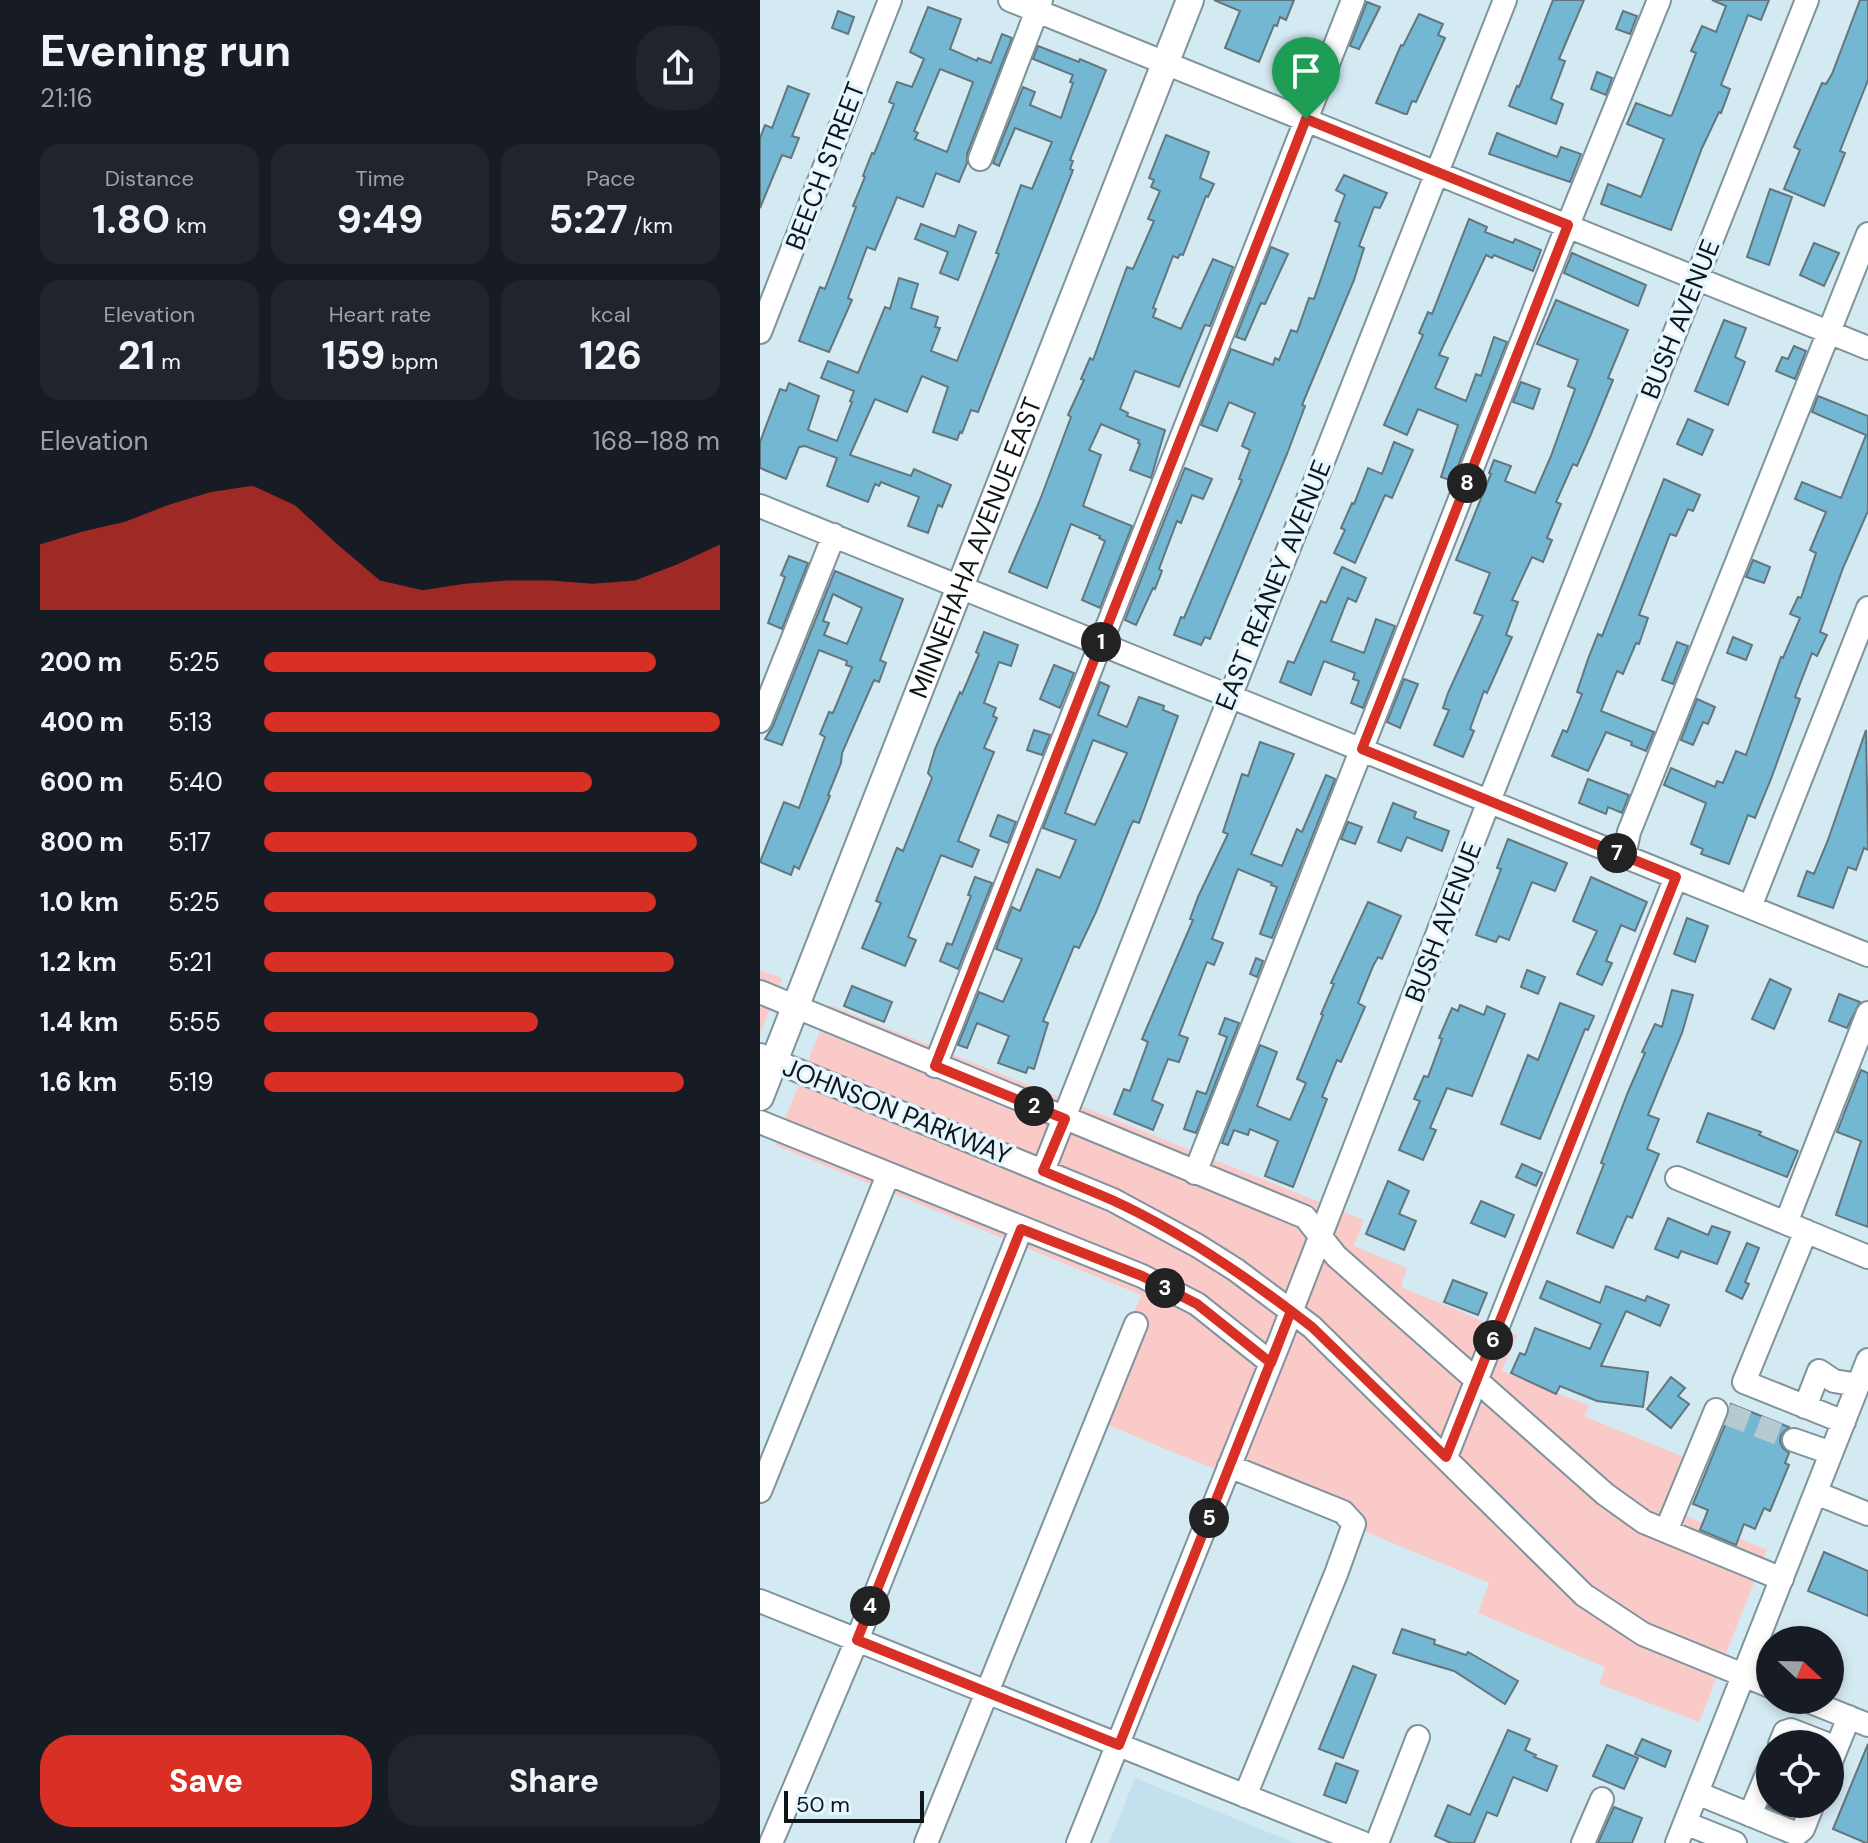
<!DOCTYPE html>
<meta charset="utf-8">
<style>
:root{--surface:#171b24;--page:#20242c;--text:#f1f3f6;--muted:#9ea1a6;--accent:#d93025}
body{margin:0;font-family:"DM Sans",sans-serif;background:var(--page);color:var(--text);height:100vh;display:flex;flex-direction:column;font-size:30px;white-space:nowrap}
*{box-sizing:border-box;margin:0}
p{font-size:26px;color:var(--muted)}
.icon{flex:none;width:44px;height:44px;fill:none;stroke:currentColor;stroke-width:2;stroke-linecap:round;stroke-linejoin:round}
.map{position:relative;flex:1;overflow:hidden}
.drawer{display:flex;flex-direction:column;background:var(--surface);width:760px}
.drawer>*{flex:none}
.needle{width:52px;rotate:112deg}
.controls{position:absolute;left:996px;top:1626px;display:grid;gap:16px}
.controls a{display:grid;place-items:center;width:88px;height:88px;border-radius:50%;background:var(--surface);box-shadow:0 4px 12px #0003;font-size:40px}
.scale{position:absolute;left:24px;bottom:20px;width:140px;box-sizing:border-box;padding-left:8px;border:4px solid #0e1619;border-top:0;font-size:22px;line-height:28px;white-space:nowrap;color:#0e1619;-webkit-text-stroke:6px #e5f6fe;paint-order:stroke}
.pin{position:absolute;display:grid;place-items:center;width:68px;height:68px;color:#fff;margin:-82px -34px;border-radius:50% 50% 50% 0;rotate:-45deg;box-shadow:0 0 8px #0007}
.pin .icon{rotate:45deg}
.km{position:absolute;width:40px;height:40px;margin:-20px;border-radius:50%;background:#222;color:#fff;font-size:22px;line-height:40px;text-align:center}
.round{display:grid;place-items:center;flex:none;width:84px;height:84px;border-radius:32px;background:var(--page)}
.headline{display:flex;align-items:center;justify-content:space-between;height:136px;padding:0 40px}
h1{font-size:44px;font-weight:700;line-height:60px}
.metrics{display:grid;grid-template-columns:repeat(3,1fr);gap:12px;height:136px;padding:8px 40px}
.metrics div{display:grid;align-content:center;border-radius:20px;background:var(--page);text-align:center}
.metrics b{font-size:40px;font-weight:700}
.metrics small{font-size:22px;font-weight:400}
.metrics p{font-size:22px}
.chart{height:224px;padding:16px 40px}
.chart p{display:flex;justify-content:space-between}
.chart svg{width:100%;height:144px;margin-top:8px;fill:var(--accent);opacity:.7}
.cta{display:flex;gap:16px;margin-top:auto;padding:16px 40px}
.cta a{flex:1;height:92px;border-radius:32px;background:var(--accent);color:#fff;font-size:32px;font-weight:700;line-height:92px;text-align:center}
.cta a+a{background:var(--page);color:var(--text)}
ul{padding:0 40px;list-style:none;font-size:26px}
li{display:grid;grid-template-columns:128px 96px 1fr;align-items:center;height:60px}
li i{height:20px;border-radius:10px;background:var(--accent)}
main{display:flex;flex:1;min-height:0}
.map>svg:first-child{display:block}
</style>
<main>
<section class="drawer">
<div class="headline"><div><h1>Evening run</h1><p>21:16</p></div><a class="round"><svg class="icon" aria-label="share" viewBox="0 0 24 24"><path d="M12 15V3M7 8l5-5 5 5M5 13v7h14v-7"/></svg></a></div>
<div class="metrics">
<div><p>Distance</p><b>1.80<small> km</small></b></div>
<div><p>Time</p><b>9:49</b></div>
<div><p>Pace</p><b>5:27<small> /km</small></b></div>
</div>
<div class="metrics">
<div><p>Elevation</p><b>21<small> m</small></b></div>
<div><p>Heart rate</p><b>159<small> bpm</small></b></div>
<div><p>kcal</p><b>126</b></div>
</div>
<div class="chart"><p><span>Elevation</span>168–188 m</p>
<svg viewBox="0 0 160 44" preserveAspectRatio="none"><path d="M0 44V24L10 20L20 17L30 12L40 8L50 6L60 12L70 24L80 35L90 38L100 36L110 35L120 35L130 36L140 35L150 30L160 24V44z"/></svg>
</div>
<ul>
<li><b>200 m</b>5:25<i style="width:86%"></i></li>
<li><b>400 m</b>5:13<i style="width:100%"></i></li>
<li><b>600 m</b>5:40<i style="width:72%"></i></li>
<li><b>800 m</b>5:17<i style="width:95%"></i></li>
<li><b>1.0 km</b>5:25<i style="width:86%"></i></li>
<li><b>1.2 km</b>5:21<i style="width:90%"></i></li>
<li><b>1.4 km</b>5:55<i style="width:60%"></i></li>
<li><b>1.6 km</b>5:19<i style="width:92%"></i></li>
</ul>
<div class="cta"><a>Save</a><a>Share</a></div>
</section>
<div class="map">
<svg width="1108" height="1843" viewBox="0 0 1108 1843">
<rect width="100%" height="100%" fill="#d4eaf3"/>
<!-- built -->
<path fill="#c2e0ed" d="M375,1778L535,1843H349Z"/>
<!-- green -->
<path fill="#facac9" d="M0,970L22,978L0,1034Z
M70,1005L604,1220L594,1246L647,1268L641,1287L757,1335L742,1371L830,1406L824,1416L924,1457L905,1507L1007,1550L939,1722L839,1684L845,1667L718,1613L729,1583L331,1418L381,1295L15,1145Z"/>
<!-- building -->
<path fill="#74b7d3" stroke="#63767e" stroke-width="2" fill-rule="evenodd" d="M454,0H534L526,20L520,17L517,26L514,25L499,62L465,48L480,11Z
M793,0H824L799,59L805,61L791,99L803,104L796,124L749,106L757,86L759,87Z
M952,0H1009L1001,20L988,15L961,85L970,89L961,113L959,112L942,148L911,230L841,204L848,184L881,197L904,139L867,124L876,103L910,116L912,115L936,53L931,51L942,26L956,32L966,6Z
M1100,0H1108V80L1080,151L1085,153L1064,206L1024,189L1040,150L1034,147L1062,83L1066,84L1072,74Z
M607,2L620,7L599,49L590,46Z
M168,7L201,19L190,49L217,61L218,58L231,63L242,34L252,38L207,154V163L199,182L176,173L163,207L137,197L115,250L107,247L88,298L92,300L69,352L39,341L60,287L65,289L96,207L93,206L105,177L103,176L112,153L114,154L134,104L129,102L137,82L152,87L164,59L150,52ZM180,69L213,82L187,152L155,139L158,133L154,131Z
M78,11L94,17L88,34L72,28Z
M863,11L877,16L870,34L856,29Z
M659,14L683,24L678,35L685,38L656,102L652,101L647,114H645L616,103L641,45L643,46Z
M278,46L319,62L320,59L346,70L310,160L313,161L310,169L313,170L218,412L211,410L202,433L200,432L197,440L173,432L188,387L162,376L147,412L115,399L90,455L151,476L154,469L191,485L182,507L178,505L168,533L148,526L159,497L121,482L119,486L115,484L108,502L67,486L77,458L45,446L39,447L26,479L0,468V442L20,389L26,391L29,383L59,396L48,430L77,441L92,402L90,401L94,391L61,378L68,361L98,373L125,307L130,309L139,278L158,284L151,308L178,317L175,327L180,328L171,351L197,361L239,254L236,253L261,185L272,189L292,142L255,128L239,166L233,163L263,87L275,92L270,105L301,118L313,83L310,82L313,75L273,59Z
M542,46L558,51L550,70L535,65Z
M837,72L852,78L846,95L831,89Z
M28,86L49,94L32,136L39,138L31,158L22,155L0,208V138L5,125L12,128Z
M737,133L797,157L801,147L821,154L810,182L729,154Z
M406,135L449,152L440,178L454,184L448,197L446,196L423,255L420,254L418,258L413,256L393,308L396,309L393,317L421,329L453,259L473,267L450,326L445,325L419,387L375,371L360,409L368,413L367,416L405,430L391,478L370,470L380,444L378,443L379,440L341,424L329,450L341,455L323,506L372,526L340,608L322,600L345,541L339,538L340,536L311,524L287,588L249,572L280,500L311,417L308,415L324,380L321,379L330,358L333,360L367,267L373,269L394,221L388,219L400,191L391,187L394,180L389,178Z
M584,175L627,193L620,208L614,207L599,246L604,248L594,280L542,405L545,406L527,454L450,639L445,637L441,645L414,635L421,617L424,618L482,480L479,479L490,450L482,446L495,413L469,402L457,431L441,425L471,349L513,365L515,358L519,360L531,330L537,332L549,298L554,299L580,223L575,221L585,195L576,190Z
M1010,189L1032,197L1009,265L987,257Z
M709,219L727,227L725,232L753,243L755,239L781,250L773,271L734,255L732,258L726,255L679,355L688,358L675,388L706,401L716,374L721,376L734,337L747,342L692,481L681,477L698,425L658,409L647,435L624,425L663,335L659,333L668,312L672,314Z
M161,224L195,237L199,225L216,232L198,280L180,273L188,252L155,239Z
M1054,243L1079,253L1064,286L1040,275Z
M511,247L528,254L505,304L501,303L485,340L476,337Z
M812,253L886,285L878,306L804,273Z
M796,300L868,330L848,378L853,380L831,434L817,466L813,464L796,502L801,504L787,538L792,540L783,562L772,557L752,600L758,602L746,635L752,637L727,693L724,691L710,729L714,731L703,757L674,745L689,710L683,708L688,693L723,616L714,613L730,573L696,560L731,474L729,473L734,460L751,466L745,481L775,493L791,456L815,389L808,386L818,360L777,344Z
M964,320L986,328L975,357L985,362L968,405L935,391Z
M1034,346L1046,351L1035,379L1016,371L1022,357L1028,359Z
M761,382L780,389L773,409L753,402Z
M1058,396L1108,416V511L1083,568L1060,632L1067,635L1057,656L1052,653L1035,697L1040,699L1011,779L995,818L988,815L969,864L941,854L943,849L931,844L946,803L904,785L911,768L955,787L957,781L963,783L976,751L986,755L1021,657L1023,658L1040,618L1030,614L1038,597L1041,598L1056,553L1050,550L1066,512L1035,499L1042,482L1081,498L1106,435L1052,412Z
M928,419L953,430L942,455L917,444Z
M634,442L653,450L632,498L625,495L595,563L574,553L585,530L581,528L592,503L594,504L608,468L622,474Z
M425,468L452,479L443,499L432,495L421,523L417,521L399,569L402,571L395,589L393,588L376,625L365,620Z
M904,479L940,495L933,511L928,509L916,536L910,534L879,615L888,618L879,644L876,643L863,674L857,671L841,711L894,732L886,751L871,745L872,742L846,732L828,771L792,756L803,730L807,732L822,694L817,692L828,659L838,634L842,636Z
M29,556L48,563L22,629L8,623L25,577L21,575Z
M993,560L1010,567L1004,583L986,577Z
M582,567L606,578L596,602L588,598L571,641L604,653L616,619L635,626L603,708L591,703L599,681L593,679L595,673L564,661L551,695L520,682L528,661L534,663L561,601L566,603Z
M75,571L143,599L120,660L126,663L119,682L114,680L99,714L82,753L81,763L68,795L70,796L39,869L34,866L31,875L0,862L24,802L39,808L65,737L60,734L69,712L73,713L92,667L86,665L87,661L59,650L22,745L5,739L13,726ZM73,594L102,608L87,644L64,635L69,623L63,621Z
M224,632L258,645L251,666L239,662L224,703L236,708L233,716L237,718L224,748L234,752L198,841L219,850L212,867L181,855L148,937L156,940L145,966L102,948L121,903L116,901L129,868L137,848L143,851L172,778L168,773L175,749L200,692L202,694L219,654L216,652Z
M973,637L992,645L986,660L967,653Z
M917,642L928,646L913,684L902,680Z
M294,665L314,673L300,708L280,699Z
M644,679L658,684L640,728L627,722Z
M340,682L349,686L338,715L367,727L379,697L404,706L403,710L418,716L379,823L373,821L371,825L336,912L319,948L314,946L283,1021L288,1023L274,1069L268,1067L266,1073L238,1063L249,1036L217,1023L207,1048L198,1045L219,992L243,1002L262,959L236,949L252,907L260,911L277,869L300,878L316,840L283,828ZM333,740L367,753L335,825L305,813Z
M937,699L955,707L948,724L943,722L933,745L921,740Z
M274,730L290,735L282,755L267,750Z
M1106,730L1108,850L1104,848L1096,870L1088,867L1073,908L1038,896L1047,871L1054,874L1068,840Z
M500,742L534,754L491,854L522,866L537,829L542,832L566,775L575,779L512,938L500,934L517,887L511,885L512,883L478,869L452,939L463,943L454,965L447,962L419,1035L428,1038L419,1062L408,1059L392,1100L403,1105L393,1130L354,1114L364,1089L370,1091L388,1042L382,1039L433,920L430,919L438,897L468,834L463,832L482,774L488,776Z
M828,779L869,795L862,813L848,807L846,814L819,803Z
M633,803L656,812L654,818L689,831L682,851L647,837L641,851L618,842Z
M238,815L256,822L248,843L230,836Z
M588,822L602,827L595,844L581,839Z
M748,839L807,863L795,891L772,882L749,940L739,936L736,942L716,935L741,869L737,868Z
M215,877L232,883L198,969L180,961L187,943L192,945L211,896L208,895Z
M831,877L887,902L875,931L861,925L846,961L852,963L842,985L817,974L837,931L813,921Z
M608,902L641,916L622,959L618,957L613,966L598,1003L605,1007L581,1062L577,1060L562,1097L567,1099L533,1187L505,1176L518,1141L490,1129L488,1135L474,1130L468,1145L462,1143L500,1045L517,1052L497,1106L530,1120L546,1083L537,1079L563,1015L561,1014L574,984L571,983Z
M927,918L948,926L935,962L914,954Z
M496,958L503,961L497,977L490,974Z
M767,970L785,977L778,994L761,987Z
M1010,979L1031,989L1014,1029L992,1019Z
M92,986L132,1002L124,1022L84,1006Z
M912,990L933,995L922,1033L888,1115L899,1119L887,1149L899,1154L872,1218L867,1216L853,1248L817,1233L844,1164L841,1163L868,1092L885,1053L882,1052L895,1024L902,1027Z
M1079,994L1100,1002L1087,1028L1069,1021Z
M800,1003L834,1016L828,1030L825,1029L780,1139L741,1124L768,1055L778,1060Z
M700,1005L724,1015L727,1006L745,1014L712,1096L687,1088L670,1128L676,1130L663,1160L639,1150L660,1101L654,1099L664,1076L668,1077L682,1039L679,1038L692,1008L698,1011Z
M465,1018L479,1023L436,1133L424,1129L437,1091L446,1094L467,1037L459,1034Z
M1101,1070L1108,1073V1227L1076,1215L1101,1141L1077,1132Z
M948,1113L1001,1132L999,1135L1038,1151L1027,1177L937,1142Z
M762,1164L782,1173L776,1186L756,1177Z
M628,1181L649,1191L639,1214L656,1221L644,1250L606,1234Z
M721,1201L754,1215L745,1237L711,1223Z
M908,1218L948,1235L952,1226L970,1232L957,1264L921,1251L918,1258L895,1249Z
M987,1243L999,1248L985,1282L989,1284L982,1299L966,1291Z
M693,1280L727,1293L718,1315L684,1302Z
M787,1281L840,1303L846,1286L885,1301L887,1296L909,1305L900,1326L866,1311L841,1366L888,1372L883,1407L837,1401L800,1386L796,1394L751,1373L760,1353L765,1355L775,1328L830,1349L841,1324L780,1298Z
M911,1377L925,1388L918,1396L929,1404L911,1428L887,1409Z
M971,1404L1029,1427L1021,1435L1020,1442L1023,1448L1029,1453L1025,1463L1029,1465L1010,1511L1004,1508L995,1529L984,1524L976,1545L940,1530L948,1510L933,1504L969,1415Z
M1064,1552L1108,1571V1616L1048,1591Z
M642,1629L675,1640L674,1644L706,1655L708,1652L758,1681L745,1704L694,1671L633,1653Z
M593,1666L616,1675L583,1758L559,1749Z
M748,1730L770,1739L765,1750L776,1755L774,1757L797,1766L787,1791L753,1777L737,1816L727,1812L714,1843H691L675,1836L688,1805L710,1815Z
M882,1739L911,1751L905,1767L875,1754Z
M1108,1744V1843H1106L1073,1829Z
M847,1745L878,1758L864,1789L833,1776Z
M576,1763L598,1771L586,1803L564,1795Z
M1010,1804H1035L1030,1816L1008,1807Z
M854,1807L882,1818L872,1843H838Z"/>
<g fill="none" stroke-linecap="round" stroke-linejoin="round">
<!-- minor-tunnel -->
<path stroke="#b6cad2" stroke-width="22" stroke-dasharray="22 11" stroke-linecap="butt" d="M967,1414L1034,1440"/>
<defs>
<path id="minor" d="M250,0L1108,348
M220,159L281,0
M0,332L130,0
M0,506L1108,955
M0,721L74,535
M864,856L869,832L1108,234
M990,907L1108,608
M0,992L545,1217L576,1256L845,1494L884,1522L1022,1579
M0,1055L353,1200L438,1246L476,1270L552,1327L824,1595L883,1634L1010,1686
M175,1066L593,0
M0,1122L382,1276L437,1304L511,1363
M283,1171L745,0
M435,1173L799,247L899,0
M917,1178L1108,1257
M1026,1223L1108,1013
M1046,1231L984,1382L1084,1422
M1045,1407L1059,1371L1074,1381L1098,1385
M1034,1440L1071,1453
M686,1457L916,877
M469,1466L583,1512L594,1524L576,1574L485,1796
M0,1491L128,1175
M1056,1493L1108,1514
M906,1531L956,1410
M0,1601L603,1843
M1046,1700L1108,1725
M1020,1744L1025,1732L1031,1730L1067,1744
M1070,1764L1089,1717
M937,1793L1037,1834L1043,1829L1053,1804
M990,1815L1010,1767
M925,1823L975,1843
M11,1843L97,1640L261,1229
M166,1843L376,1324
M318,1843L519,1343L729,801L1047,0
M617,1843L658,1737
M823,1843L842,1799
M917,1843L1108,1360"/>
<g id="major">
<path id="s1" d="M0,1097L430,0"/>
</g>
</defs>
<!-- minor casing -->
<use href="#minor" stroke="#7f939c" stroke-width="26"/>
<!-- major casing -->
<use href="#major" stroke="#7f939c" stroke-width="30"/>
<!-- minor -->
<use href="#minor" stroke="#fff" stroke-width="22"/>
<!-- major -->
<use href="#major" stroke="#fff" stroke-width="26"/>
</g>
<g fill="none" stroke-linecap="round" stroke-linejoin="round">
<defs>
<path id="route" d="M546,119L175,1066L305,1119L283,1171C306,1181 329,1190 352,1200C416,1229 475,1269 531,1311L511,1363L437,1304L382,1276L261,1229L97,1640L359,1745L531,1311L552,1327L686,1457L916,877L602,749L808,225L546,119"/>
</defs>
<!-- route casing -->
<use href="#route" stroke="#fff" stroke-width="16"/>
<!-- route -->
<use href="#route" stroke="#d93025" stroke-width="10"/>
</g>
<g text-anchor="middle" stroke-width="7" stroke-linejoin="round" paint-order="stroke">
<!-- street labels -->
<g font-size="26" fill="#0e1619" stroke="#e5f6fe">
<text transform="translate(65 166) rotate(-69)" y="9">BEECH STREET</text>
<text transform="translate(920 319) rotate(-68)" y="9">BUSH AVENUE</text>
<text dy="9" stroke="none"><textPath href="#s1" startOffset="590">MINNEHAHA AVENUE EAST</textPath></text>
<text transform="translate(513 585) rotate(-68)" y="9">EAST REANEY AVENUE</text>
<text transform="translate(683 922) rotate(-69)" y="9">BUSH AVENUE</text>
<text transform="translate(137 1111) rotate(22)" y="9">JOHNSON PARKWAY</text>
</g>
</g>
</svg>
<div class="controls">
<a><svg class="needle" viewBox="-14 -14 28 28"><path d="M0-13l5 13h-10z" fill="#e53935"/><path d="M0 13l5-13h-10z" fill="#9ea1a6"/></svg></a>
<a><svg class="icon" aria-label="locate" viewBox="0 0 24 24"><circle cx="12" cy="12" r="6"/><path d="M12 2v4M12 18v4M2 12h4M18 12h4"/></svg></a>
</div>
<div class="scale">50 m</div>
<div class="pin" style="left:546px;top:119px;background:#1e9e55"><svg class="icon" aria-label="arrive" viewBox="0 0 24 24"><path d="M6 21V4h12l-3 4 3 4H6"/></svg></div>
<b class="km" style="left:341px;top:642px">1</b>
<b class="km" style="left:274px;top:1106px">2</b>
<b class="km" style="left:405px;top:1288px">3</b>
<b class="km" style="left:110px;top:1606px">4</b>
<b class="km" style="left:449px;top:1518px">5</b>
<b class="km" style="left:733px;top:1340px">6</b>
<b class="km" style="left:857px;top:853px">7</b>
<b class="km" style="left:707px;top:483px">8</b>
</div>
</main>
